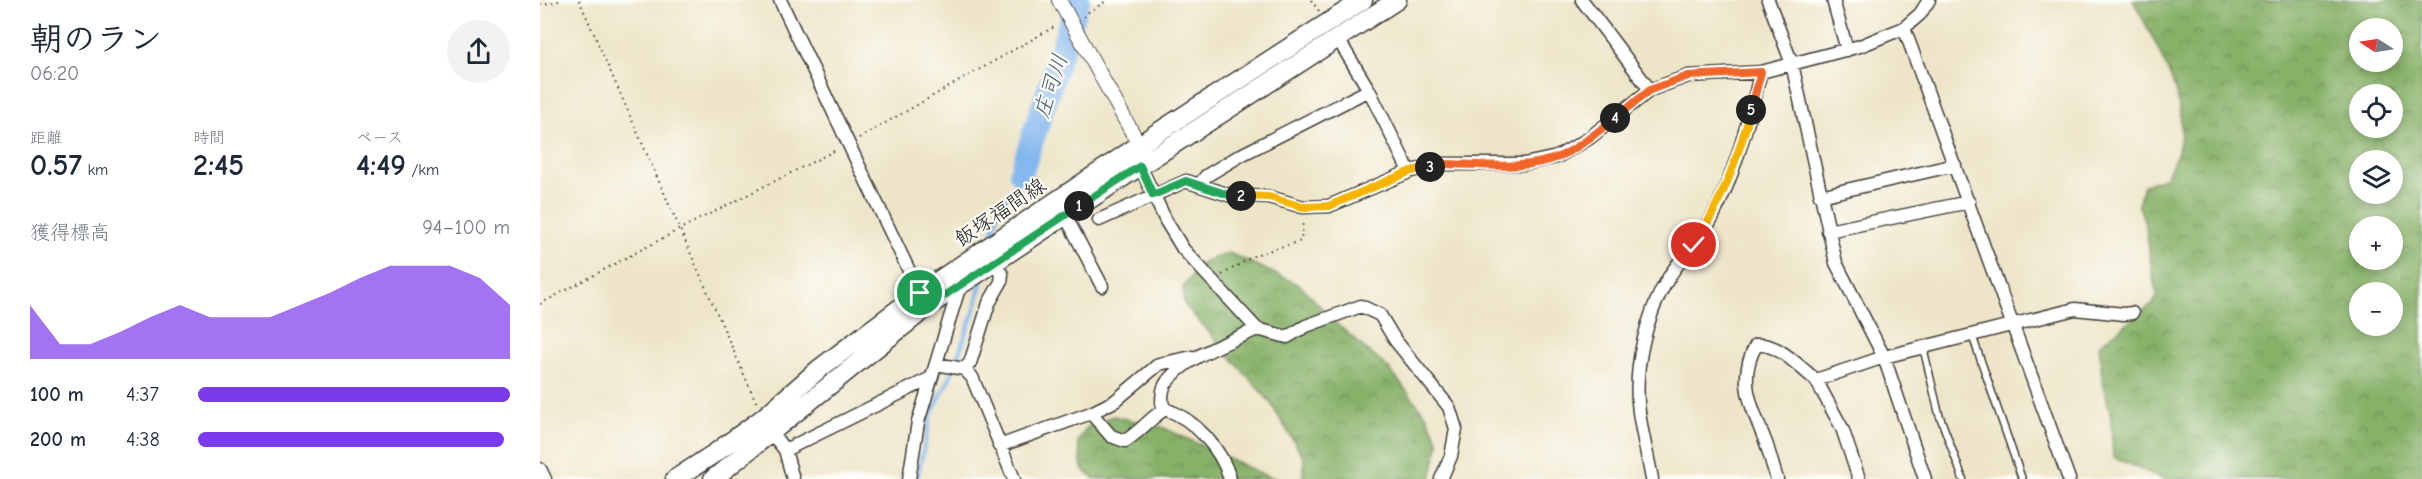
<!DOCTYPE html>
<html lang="ja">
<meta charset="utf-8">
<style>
:root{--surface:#fff;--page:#f2f2f3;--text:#1f2937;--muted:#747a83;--accent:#7c3aed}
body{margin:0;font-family:"Comic Neue","Klee One",sans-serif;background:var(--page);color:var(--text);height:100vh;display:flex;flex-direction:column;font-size:22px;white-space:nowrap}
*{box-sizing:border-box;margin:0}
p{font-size:20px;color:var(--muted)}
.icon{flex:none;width:33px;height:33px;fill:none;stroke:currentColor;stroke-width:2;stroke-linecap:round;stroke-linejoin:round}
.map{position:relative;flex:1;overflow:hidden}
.side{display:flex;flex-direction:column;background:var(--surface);width:540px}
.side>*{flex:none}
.needle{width:39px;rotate:282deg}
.tools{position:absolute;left:1809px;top:18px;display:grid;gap:12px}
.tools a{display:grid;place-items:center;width:54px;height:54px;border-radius:50%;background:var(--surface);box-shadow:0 3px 9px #0003;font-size:30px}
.pin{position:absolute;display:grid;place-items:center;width:51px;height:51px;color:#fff;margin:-26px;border:3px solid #fff;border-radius:50%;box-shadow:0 2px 6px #0007}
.km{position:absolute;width:30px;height:30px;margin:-15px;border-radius:50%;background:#222;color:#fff;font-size:16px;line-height:30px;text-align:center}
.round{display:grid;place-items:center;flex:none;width:63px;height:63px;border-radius:32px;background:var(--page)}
.summary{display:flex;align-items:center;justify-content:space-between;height:102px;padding:0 30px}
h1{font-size:33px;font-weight:600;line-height:45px}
.stats{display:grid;grid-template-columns:repeat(3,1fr);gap:9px;height:102px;padding:6px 30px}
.stats div{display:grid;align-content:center}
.stats b{font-size:30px;font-weight:600}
.stats small{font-size:16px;font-weight:400}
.stats p{font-size:16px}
.chart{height:168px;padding:12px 30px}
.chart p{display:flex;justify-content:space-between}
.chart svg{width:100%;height:108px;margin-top:6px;fill:var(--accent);opacity:.7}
ul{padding:0 30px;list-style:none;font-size:20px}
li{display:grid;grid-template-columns:96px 72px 1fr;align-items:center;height:45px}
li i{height:15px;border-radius:8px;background:var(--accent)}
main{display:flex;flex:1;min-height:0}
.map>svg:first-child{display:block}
</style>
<main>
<section class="side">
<div class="summary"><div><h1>朝のラン</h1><p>06:20</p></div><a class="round"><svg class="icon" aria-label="share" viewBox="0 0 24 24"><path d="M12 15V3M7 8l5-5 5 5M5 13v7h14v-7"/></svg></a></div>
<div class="stats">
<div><p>距離</p><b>0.57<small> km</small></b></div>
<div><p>時間</p><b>2:45</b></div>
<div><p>ペース</p><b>4:49<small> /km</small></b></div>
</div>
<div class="chart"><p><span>獲得標高</span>94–100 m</p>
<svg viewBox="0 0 160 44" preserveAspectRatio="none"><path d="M0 44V22L10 38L20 38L30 33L40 27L50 22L60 27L70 27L80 27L90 22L100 17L110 11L120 6L130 6L140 6L150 11L160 22V44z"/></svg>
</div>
<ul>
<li><b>100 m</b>4:37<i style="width:100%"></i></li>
<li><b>200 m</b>4:38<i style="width:98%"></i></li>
</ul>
</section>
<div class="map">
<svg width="1882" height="479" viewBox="0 0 1882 479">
<defs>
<pattern id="forest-crowns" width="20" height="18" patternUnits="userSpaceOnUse" patternTransform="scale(1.5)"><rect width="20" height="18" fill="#86b168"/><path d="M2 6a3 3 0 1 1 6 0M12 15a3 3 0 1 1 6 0" fill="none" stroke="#6d8f55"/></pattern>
</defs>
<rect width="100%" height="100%" fill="#fdfcf7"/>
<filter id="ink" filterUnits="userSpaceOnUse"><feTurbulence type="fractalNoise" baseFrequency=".0167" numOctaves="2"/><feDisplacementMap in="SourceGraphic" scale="12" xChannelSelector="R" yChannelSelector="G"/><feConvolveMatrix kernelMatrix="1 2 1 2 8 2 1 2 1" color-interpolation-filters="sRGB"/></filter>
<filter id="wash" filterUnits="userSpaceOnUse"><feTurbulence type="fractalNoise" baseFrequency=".008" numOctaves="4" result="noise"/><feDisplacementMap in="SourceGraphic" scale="24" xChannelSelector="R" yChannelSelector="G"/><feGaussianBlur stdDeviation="1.35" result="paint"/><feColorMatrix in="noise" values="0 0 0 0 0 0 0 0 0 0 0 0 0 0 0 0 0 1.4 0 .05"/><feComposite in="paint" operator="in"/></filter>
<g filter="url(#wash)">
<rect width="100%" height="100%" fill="#eee5c8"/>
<!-- forest -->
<path fill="url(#forest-crowns)" stroke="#516642" stroke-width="1.5" fill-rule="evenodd" d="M1593,0H1882V479H1624L1573,457L1571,417L1562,377L1559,345L1613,303L1617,294C1607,265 1612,232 1598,205L1604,185L1626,177C1630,168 1637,157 1639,147C1650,96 1615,44 1593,0ZM1820,28H1852V62H1820ZM1820,94H1852V128H1820ZM1820,160H1852V194H1820ZM1820,226H1852V260H1820ZM1820,292H1852V326H1820Z
M689,253L760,285L799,326L849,369L886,415L899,442L891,479H759L763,478L764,458L730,402L644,304L643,287L663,262Z
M573,416L622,427L724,475L737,479H554L542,469L538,441L547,427Z"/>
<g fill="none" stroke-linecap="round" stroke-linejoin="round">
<!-- stream -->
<path stroke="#81b6ef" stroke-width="4" d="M452,236L457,217L481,173
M377,479L391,415L410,378L435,308L442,278"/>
<!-- river -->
<path stroke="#81b6ef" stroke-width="24" d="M481,173L538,0"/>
</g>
</g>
<g filter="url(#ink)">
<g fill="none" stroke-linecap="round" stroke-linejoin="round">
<defs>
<path id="service" d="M1432,335L1482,479
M1383,347L1399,414L1423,479"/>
<path id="minor" d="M240,0L382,298
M1042,0L1110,90
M1228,0L1252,64L1296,263L1344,357L1385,479
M1293,0L1307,50
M1364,28L1529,479
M798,39L829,90L869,171
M600,166L626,221L643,249L717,329L747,337L766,326L821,306L840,315L855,340L909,407L916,429L911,456L901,479
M659,185L666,176L701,155L829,90
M1280,196L1415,165
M525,215L562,286
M559,220L646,181L689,195L729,197L763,207L789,206L871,171L902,164H984L1017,157L1048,139L1110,90L1148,76L1221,72L1320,46L1364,28L1380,14L1389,0
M1288,231L1429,202
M396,364L424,369L432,377L474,479
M424,369L430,363L449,303L461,282L462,274L453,263
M1276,380L1302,428L1319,479
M625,409L622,403C622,397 622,390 625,385C641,358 690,342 717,329
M551,413L575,401L619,364L652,357
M232,434L245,450L253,479
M459,446L551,413L571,436L585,441C600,432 610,418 625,409C655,419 682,450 690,479
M245,450L391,378
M0,469L5,479
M369,479L378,422L420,285
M1112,479C1108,457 1102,434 1099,412C1093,368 1106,314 1129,277C1142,256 1160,239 1172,218C1196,172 1208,121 1221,72
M1237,479C1233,467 1230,455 1226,443C1213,409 1196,381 1216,345C1238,342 1259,367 1276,380L1344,357L1535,309L1584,314L1592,313"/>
<path id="tertiary" d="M519,0L603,152"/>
<path id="primary" d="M135,479L175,453L223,418L279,369L380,293L617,133L823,0
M173,479L387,307L600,166L857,0"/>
</defs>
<!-- service casing -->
<use href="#service" stroke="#3c3a36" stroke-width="9"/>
<!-- minor casing -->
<use href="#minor" stroke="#3c3a36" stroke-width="15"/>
<!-- tertiary casing -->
<use href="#tertiary" stroke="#3c3a36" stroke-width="16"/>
<!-- primary casing -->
<use href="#primary" stroke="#3c3a36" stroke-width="21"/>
<!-- path -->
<path stroke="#3c3a36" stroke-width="2" stroke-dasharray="1.5 4.5" stroke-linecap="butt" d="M39,0L217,404
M771,0L779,11
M0,4H8L22,0
M544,17L547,13L568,0
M319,138L514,27L516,24
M682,275L715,255L761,241L763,220
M0,304L140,229L298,149"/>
<!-- service -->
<use href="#service" stroke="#fff" stroke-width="6"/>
<!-- minor -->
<use href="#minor" stroke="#fff" stroke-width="12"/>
<!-- tertiary -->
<use href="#tertiary" stroke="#fff" stroke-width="14"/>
<!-- primary -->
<use href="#primary" stroke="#fff" stroke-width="18"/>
</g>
</g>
<g fill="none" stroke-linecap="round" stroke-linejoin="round" filter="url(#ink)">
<defs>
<path id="split-1" d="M380,293L387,307L539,206"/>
<path id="split-2" d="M539,206L600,166L613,195L646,181L689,195L701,196"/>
<path id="split-3" d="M701,196L729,197L763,207L789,206L871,171L890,167"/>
<path id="split-4" d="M890,167L902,164C938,164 984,171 1018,157C1039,148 1057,132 1075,118"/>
<path id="split-5" d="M1075,118L1110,90L1148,76L1221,72L1211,110"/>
<path id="split-6" d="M1154,245C1182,202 1197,160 1211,110"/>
</defs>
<!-- split-1 casing -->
<use href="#split-1" stroke="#fff" stroke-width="12"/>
<!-- split-2 casing -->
<use href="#split-2" stroke="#fff" stroke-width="12"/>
<!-- split-3 casing -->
<use href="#split-3" stroke="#fff" stroke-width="12"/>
<!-- split-4 casing -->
<use href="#split-4" stroke="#fff" stroke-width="12"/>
<!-- split-5 casing -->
<use href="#split-5" stroke="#fff" stroke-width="12"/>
<!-- split-6 casing -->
<use href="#split-6" stroke="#fff" stroke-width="12"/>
<!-- split-1 -->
<use href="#split-1" stroke="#22a559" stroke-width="8"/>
<!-- split-2 -->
<use href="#split-2" stroke="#22a559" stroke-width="8"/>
<!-- split-3 -->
<use href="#split-3" stroke="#f5b400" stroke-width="8"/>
<!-- split-4 -->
<use href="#split-4" stroke="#f0652b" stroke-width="8"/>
<!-- split-5 -->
<use href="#split-5" stroke="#f0652b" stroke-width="8"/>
<!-- split-6 -->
<use href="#split-6" stroke="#f5b400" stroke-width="8"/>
</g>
<g text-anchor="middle" stroke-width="4.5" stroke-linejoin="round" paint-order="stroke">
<!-- street labels -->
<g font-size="21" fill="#1c1c1c" stroke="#fdfcf7">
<text transform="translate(460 212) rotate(-34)" y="7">飯塚福間線</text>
</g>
<!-- water labels -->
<g font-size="22" font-style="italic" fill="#445a70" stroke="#fdfcf7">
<text transform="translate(510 86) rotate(-72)" y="8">庄司川</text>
</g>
</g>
</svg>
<div class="tools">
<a><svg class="needle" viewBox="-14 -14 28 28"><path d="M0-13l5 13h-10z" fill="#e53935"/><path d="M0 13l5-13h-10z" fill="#747a83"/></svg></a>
<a><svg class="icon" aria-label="locate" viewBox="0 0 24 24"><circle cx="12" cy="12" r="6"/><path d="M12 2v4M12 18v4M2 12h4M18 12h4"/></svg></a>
<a><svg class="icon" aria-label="layers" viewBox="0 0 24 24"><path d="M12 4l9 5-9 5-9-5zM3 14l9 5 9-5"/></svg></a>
<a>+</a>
<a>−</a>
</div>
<div class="pin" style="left:380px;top:293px;background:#1e9e55"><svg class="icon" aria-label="arrive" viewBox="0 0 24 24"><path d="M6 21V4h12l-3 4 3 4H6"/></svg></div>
<div class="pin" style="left:1154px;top:245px;background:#d93025"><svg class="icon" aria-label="check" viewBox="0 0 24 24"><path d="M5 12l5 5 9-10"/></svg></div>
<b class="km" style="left:539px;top:206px">1</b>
<b class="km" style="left:701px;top:196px">2</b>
<b class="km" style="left:890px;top:167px">3</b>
<b class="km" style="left:1075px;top:118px">4</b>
<b class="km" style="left:1211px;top:110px">5</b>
</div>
</main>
